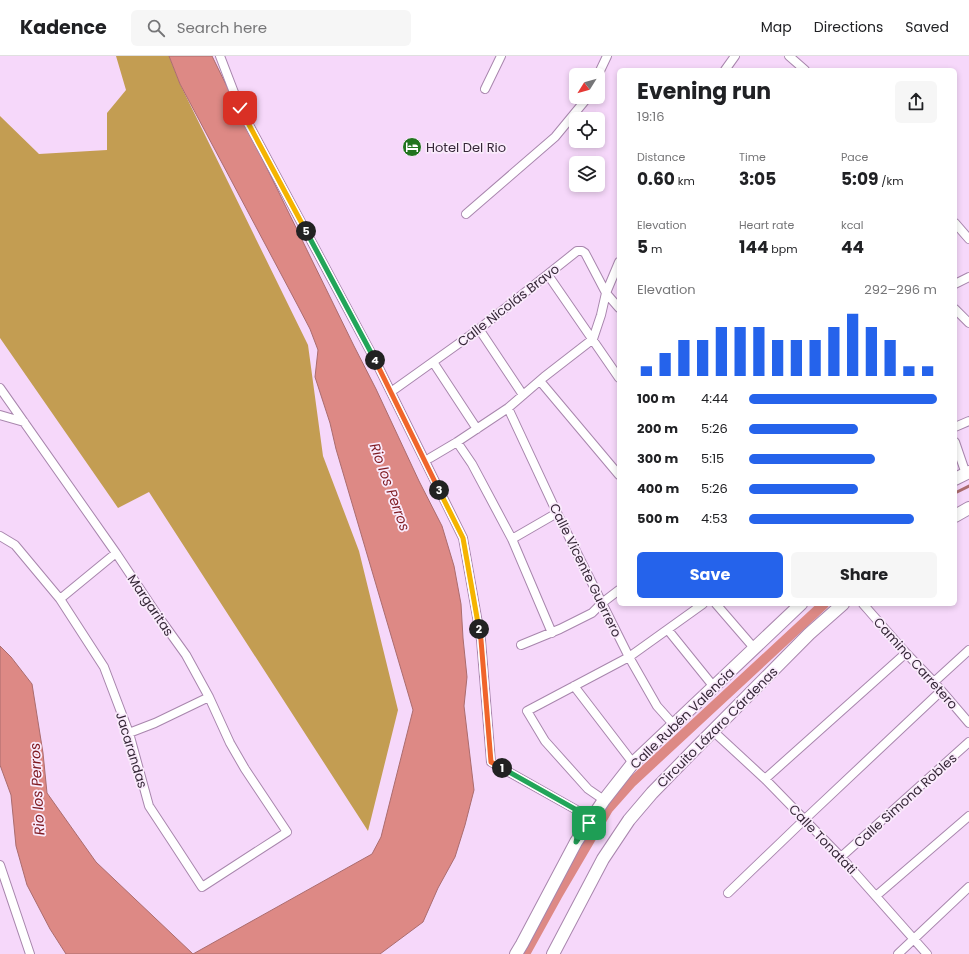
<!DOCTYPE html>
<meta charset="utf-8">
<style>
:root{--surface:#fff;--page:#f6f6f6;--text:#202124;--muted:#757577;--line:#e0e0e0;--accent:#2563eb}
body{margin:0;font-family:Poppins,sans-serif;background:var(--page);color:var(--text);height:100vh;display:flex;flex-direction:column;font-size:15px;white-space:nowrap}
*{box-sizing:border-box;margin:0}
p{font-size:13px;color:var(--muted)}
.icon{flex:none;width:22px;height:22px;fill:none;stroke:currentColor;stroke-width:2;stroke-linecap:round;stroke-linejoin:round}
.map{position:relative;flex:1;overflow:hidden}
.panel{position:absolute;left:617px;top:12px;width:340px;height:538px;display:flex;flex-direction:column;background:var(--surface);border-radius:6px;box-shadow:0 2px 6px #0003}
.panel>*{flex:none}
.needle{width:26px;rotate:233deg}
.controls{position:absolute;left:569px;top:12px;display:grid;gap:8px}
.controls a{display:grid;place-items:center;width:36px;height:36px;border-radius:6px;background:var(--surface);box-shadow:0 2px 6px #0003;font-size:20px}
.pin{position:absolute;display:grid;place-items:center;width:34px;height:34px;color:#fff;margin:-17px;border-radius:8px;box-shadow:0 2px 6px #0006}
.km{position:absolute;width:20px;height:20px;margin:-10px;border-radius:50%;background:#222;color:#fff;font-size:11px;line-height:20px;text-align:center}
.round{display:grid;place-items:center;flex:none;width:42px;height:42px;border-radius:6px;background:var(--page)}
.overview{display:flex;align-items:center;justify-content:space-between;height:68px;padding:0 20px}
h1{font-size:22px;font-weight:700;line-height:30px}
.stats{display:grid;grid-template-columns:repeat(3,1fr);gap:6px;height:68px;padding:4px 20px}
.stats div{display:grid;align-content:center}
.stats b{font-size:17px;font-weight:700}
.stats small{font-size:11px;font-weight:400}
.stats p{font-size:11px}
.chart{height:112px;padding:8px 20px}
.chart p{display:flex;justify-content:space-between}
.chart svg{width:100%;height:72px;margin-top:4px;stroke:var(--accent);stroke-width:6}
.action{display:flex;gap:8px;margin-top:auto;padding:8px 20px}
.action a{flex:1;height:46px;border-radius:6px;background:var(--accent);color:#fff;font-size:16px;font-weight:700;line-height:46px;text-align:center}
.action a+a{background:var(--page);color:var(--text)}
ul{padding:0 20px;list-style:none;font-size:13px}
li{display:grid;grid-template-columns:64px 48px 1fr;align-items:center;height:30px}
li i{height:10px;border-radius:5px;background:var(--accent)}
header{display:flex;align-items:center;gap:24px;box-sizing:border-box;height:56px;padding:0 20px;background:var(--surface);border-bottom:1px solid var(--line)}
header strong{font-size:19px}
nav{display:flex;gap:22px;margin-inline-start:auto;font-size:14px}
.search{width:280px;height:36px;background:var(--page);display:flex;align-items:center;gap:10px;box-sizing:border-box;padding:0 14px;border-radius:6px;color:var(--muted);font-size:15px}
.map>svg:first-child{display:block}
</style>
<header>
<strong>Kadence</strong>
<div class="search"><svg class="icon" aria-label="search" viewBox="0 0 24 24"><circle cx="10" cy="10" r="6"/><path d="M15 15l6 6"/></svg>Search here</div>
<nav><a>Map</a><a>Directions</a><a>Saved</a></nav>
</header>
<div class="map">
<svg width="969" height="898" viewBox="0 0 969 898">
<rect width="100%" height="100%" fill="#f6d8fa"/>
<!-- forest -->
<path fill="#c39d52" d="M116,0H169L180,28L308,289L323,400L359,495L398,654L368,775L149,436L118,452L0,282V60L39,98L107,94V57L126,34Z"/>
<!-- water -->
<path fill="#dd8985" stroke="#ab6c6e" d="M169,0H212L354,290L376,333L419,425L442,470L454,510L461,548L463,582L467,621L464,650L474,734L465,769L455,801L438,832L423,866L380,898H193L372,798L381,781L413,654L336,393L330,367L315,321L318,294L310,273L298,250L180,28Z
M0,590L11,601L32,628L43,697L47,737L96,806L193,898H66L50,873L27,829L16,790L11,739L0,709Z"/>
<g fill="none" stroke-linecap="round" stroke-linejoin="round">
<!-- stream -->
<path stroke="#ab6c6e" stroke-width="3" d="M955,437L969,430"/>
<!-- canal -->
<path stroke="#dd8985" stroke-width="10" d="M525,898L557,840L608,753L632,726L824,548"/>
<defs>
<path id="street" d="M220,0L240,52L376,306L463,482L481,584L491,706L582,757L577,780
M789,0L805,14
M725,14L735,0
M598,19L607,0
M485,33L501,0
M466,158L555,81L588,41
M955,167L969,183
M619,206L606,237L619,252
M548,219L619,322
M955,228L969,221
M955,253L969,267
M479,273L523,339
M433,306L477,373
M540,325L619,419
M0,332L116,497L158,560L186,599L209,641L230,687L245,713L287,776L202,831L174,788L149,750L129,677L104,611L60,543L15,489L0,480
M395,333L479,273L577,195H582L585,197L606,237L601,259L593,283L544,321L508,352L457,386L472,408L512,483L552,577
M508,352L557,457L629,601L657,650L674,669
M0,359L24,366
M955,371L969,365
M955,386L966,418
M430,402L457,386
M512,483L557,457
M60,543L116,497
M716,548L754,592
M863,548L906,597L934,626L969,667
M668,574L714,631
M521,589L560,573L592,557L602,547L619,534
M934,626L969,594
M574,630L633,707
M713,675L765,723L841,801L927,898
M129,677L155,667L209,641
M765,723L906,597
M604,744L588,733L545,685L527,655L629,601L703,548
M841,801L969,686
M0,809L30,898
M728,837L804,764L941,635
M876,840L969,760
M898,898L969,831"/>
<path id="secondary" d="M955,423L969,416
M955,460L969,452
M516,898L522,888L576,786L604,744L633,707L801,548
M553,898L603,803L629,764L652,737L693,695L809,578L843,548"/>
</defs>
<!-- street casing -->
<use href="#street" stroke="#a886ad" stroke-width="10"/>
<!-- secondary casing -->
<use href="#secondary" stroke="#a886ad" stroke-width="14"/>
<!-- street -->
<use href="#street" stroke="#fff" stroke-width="8"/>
<!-- secondary -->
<use href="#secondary" stroke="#fff" stroke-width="12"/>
</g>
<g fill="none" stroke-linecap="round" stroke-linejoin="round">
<defs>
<path id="split-1" d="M502,712L582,757L576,786L589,767"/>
<path id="split-2" d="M479,573L481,584L491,706L502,712"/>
<path id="split-3" d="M439,434L463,482L479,573"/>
<path id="split-4" d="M375,304L439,434"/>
<path id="split-5" d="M306,175L375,304"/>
<path id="split-6" d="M240,52L306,175"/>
</defs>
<!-- split-1 casing -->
<use href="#split-1" stroke="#fff" stroke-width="8"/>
<!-- split-2 casing -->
<use href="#split-2" stroke="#fff" stroke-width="8"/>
<!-- split-3 casing -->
<use href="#split-3" stroke="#fff" stroke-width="8"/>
<!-- split-4 casing -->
<use href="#split-4" stroke="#fff" stroke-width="8"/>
<!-- split-5 casing -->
<use href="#split-5" stroke="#fff" stroke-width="8"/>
<!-- split-6 casing -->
<use href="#split-6" stroke="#fff" stroke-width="8"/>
<!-- split-1 -->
<use href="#split-1" stroke="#22a559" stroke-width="5"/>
<!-- split-2 -->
<use href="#split-2" stroke="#f0652b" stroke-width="5"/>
<!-- split-3 -->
<use href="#split-3" stroke="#f5b400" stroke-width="5"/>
<!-- split-4 -->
<use href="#split-4" stroke="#f0652b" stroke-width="5"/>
<!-- split-5 -->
<use href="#split-5" stroke="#22a559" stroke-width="5"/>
<!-- split-6 -->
<use href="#split-6" stroke="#f5b400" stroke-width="5"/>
</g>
<!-- icons -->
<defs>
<symbol id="hotel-disc" viewBox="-11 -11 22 22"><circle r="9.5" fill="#21741e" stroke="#faebfc"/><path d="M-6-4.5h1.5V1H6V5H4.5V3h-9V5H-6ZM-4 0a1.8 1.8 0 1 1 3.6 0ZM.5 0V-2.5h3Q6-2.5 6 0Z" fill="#fff"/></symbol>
</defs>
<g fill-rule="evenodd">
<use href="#hotel-disc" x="401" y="80" width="22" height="22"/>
</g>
<g text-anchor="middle" stroke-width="3.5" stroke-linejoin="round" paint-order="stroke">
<!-- poi labels -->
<g font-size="13" fill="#352737" stroke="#faebfc" text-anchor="start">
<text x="426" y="96">Hotel Del Rio</text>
</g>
<!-- street labels -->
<g font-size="13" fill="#352737" stroke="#faebfc">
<text transform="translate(508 249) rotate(-38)" y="5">Calle Nicolás Bravo</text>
<text transform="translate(586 514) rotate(64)" y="5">Calle Vicente Guerrero</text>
<text transform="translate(151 549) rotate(56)" y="5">Margaritas</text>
<text transform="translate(916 607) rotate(48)" y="5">Camino Carretero</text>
<text transform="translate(682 662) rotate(-44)" y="5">Calle Rubén Valencia</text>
<text transform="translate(717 671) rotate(-45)" y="5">Circuito Lázaro Cárdenas</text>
<text transform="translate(132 694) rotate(73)" y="5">Jacarandas</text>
<text transform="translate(905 744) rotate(-42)" y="5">Calle Simona Robles</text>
<text transform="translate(823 783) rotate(46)" y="5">Calle Tonatati</text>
</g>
<!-- water labels -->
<g font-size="14" font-style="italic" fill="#7f1b22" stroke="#faebfc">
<text transform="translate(390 431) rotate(70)" y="5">Rio los Perros</text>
<text transform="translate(37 733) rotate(-93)" y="5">Rio los Perros</text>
</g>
</g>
</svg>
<div class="controls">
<a><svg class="needle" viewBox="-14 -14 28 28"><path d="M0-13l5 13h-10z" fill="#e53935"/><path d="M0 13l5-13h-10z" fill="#757577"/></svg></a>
<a><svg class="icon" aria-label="locate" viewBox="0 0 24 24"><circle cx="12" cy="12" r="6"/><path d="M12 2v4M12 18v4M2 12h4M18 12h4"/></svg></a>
<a><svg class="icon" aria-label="layers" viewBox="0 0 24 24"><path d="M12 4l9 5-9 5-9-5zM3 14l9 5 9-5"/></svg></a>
</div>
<div class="pin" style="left:589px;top:767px;background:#1e9e55"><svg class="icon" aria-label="arrive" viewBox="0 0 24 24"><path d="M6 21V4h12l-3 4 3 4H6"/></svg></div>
<div class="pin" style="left:240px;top:52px;background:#d93025"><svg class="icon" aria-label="check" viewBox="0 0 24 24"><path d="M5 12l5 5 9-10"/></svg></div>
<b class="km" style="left:502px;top:712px">1</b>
<b class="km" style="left:479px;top:573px">2</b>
<b class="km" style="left:439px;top:434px">3</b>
<b class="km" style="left:375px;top:304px">4</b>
<b class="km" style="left:306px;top:175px">5</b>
<section class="panel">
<div class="overview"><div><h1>Evening run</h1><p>19:16</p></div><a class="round"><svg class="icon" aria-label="share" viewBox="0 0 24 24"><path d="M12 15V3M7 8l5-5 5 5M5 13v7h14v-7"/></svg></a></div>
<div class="stats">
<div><p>Distance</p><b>0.60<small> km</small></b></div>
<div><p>Time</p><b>3:05</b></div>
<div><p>Pace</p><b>5:09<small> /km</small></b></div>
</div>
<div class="stats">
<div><p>Elevation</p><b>5<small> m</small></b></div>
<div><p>Heart rate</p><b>144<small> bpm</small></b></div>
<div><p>kcal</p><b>44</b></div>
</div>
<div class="chart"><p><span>Elevation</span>292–296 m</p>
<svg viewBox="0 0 160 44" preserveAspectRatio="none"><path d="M5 44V38M15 44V30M25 44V22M35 44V22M45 44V14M55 44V14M65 44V14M75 44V22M85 44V22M95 44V22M105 44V14M115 44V6M125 44V14M135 44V22M145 44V38M155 44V38"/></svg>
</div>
<ul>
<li><b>100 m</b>4:44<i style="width:100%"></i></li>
<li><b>200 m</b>5:26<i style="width:58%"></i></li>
<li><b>300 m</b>5:15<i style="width:67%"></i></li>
<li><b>400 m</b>5:26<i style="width:58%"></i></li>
<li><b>500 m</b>4:53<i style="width:88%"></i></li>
</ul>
<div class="action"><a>Save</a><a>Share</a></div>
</section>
</div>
